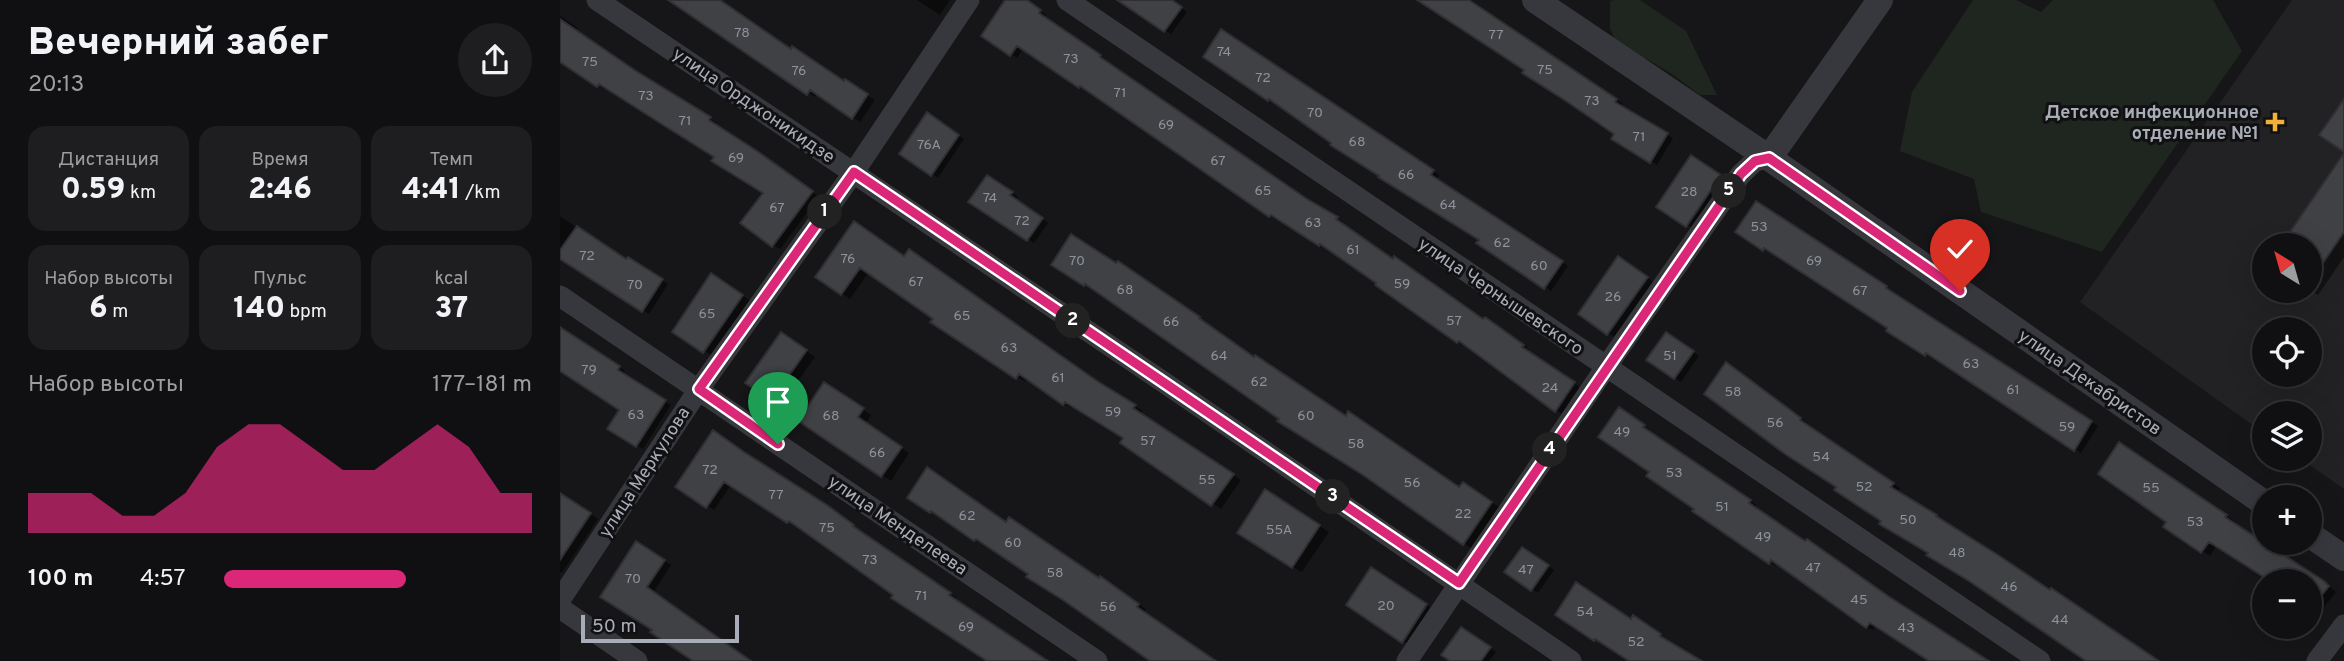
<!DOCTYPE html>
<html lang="ru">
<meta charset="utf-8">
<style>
:root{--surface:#101012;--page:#1e1e20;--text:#f1f3f6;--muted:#9c9d9f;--line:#303032;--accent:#db2777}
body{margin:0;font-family:Overpass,sans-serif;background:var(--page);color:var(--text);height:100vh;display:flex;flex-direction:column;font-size:26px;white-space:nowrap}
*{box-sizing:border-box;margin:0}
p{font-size:23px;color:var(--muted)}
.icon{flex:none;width:38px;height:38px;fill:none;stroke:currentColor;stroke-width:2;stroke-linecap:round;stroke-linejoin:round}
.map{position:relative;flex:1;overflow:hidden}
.details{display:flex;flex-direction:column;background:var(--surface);width:560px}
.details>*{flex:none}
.needle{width:46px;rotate:323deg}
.fabs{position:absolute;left:1692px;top:233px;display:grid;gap:14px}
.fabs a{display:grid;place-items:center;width:70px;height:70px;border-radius:50%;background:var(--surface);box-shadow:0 7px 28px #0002,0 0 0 2px var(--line);font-size:35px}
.scale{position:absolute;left:21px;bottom:18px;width:158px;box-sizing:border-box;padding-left:7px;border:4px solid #a8adb8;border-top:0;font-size:19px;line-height:24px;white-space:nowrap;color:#a8adb8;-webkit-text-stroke:5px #111113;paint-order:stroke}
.pin{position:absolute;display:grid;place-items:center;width:60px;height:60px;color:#fff;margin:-72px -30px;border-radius:50% 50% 50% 0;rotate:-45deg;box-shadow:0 0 7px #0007}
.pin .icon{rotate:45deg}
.km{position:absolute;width:35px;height:35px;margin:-18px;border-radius:50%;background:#222;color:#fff;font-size:19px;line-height:35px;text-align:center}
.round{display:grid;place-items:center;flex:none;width:74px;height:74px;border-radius:37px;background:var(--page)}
.head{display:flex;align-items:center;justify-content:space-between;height:119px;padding:0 28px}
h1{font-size:38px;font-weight:800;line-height:52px}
.metrics{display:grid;grid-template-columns:repeat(3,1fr);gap:10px;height:119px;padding:7px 28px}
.metrics div{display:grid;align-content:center;border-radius:18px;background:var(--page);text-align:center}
.metrics b{font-size:30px;font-weight:800}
.metrics small{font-size:19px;font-weight:400}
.metrics p{font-size:19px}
.chart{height:196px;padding:14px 28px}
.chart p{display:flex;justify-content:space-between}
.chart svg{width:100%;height:126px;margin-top:7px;fill:var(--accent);opacity:.7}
ul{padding:0 28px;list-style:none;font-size:23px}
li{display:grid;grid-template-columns:112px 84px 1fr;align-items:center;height:52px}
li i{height:18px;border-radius:9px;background:var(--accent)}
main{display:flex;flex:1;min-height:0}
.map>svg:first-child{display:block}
</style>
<main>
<section class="details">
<div class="head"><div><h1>Вечерний забег</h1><p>20:13</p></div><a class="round"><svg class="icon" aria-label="share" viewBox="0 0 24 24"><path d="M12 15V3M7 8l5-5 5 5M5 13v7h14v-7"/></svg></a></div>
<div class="metrics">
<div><p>Дистанция</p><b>0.59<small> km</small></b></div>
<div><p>Время</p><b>2:46</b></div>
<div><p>Темп</p><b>4:41<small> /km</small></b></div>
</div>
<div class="metrics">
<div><p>Набор высоты</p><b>6<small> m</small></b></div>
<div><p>Пульс</p><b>140<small> bpm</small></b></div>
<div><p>kcal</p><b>37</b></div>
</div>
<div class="chart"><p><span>Набор высоты</span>177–181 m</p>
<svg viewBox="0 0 160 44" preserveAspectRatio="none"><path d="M0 44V30L10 30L20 30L30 38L40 38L50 30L60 14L70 6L80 6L90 14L100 22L110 22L120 14L130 6L140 14L150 30L160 30V44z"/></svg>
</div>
<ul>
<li><b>100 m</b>4:57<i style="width:59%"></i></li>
</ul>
</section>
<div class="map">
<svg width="1784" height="661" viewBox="0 0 1784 661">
<rect width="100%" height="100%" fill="#161618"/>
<!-- built -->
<path fill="#222225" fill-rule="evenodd" d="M1732,0H1784V489L1741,459L1750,458V413H1704V433L1520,302ZM1704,245H1750V290H1704ZM1704,329H1750V374H1704Z"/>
<!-- green -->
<path fill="#1e261f" d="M1054,0H1080L1126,31L1157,95H1140L1112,74L1087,59L1062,57L1050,28V1Z
M1413,0H1456L1481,12L1493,0H1653L1682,51L1542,252L1421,212L1414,179L1340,151L1352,92Z"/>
<!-- shadow -->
<path fill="#0007" d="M112,0H156L232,51L315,100L300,122L257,93L255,97L248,93Z
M357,0H390L380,15Z
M448,0H465L486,15L484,18L546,60L545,62L754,205L783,222L781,224L924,321L931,323L969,349L967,351L1020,387L1002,414L906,343L904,346L898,342L767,246L718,217L716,220L710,216L527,89L520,87L463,48L457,58L451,54Z
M560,0H610L627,12L611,34Z
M855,0H911L922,7L920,9L967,38L965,40L1063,104L1060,107L1113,138L1097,165L1053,138L1056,134L966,69L861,1L860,3Z
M0,16L18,28L16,31L83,77L157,123L155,126L205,157L259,197L220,249L213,245L205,193L156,157L46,87L45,89L38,85L0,45Z
M667,35L879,175L876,180L1008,266L991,291L919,243L921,240L645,56Z
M374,118L404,139L378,178L372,174Z
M1784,156V257L1758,295L1750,290V245H1723Z
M1141,162L1170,181L1137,231L1099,207Z
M433,180L458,197L456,200L488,223L474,243L468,239Z
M1203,206L1332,291L1331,293L1538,426L1521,453L1373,356L1372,358L1328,331L1330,328L1211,251L1210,253L1203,249Z
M0,216L67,261L68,259L108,284L89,314L0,256Z
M345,257L583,411L580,415L681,480L661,509L562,442L565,437L514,405L512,408L504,404L468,378L466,382L457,377L373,321L375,318L309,272L290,299L257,276Z
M493,264L557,265L565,268L646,322L645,324L695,358L786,418L900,489L910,488L939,507L911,548L532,289Z
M1068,264L1096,284L1058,339L1048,333Z
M161,281L192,302L154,357L114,331Z
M0,328L65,371L63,375L111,405L83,449L49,428L61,409L0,369Z
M1113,337L1139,356L1121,382L1115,378Z
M231,340L255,357L221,405L187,383Z
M1174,369L1247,423L1246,425L1340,488L1337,493L1383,520L1382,522L1598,661H1526L1279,487Z
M273,389L311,415L306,423L349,453L331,481L241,420Z
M1066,413L1090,430L1088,432L1196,505L1194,508L1426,661H1372L1317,625L1313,630L1307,627L1218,562L1216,566L1210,562L1091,471Z
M1567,449L1674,521L1672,523L1748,570L1776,592L1750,625V581H1713L1657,545L1650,556L1605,527L1609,522Z
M191,458L274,511L300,530L299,532L397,598L395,600L487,661H428L235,525L171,485L154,510L118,487Z
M349,497L447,524L539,580L548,583L586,609L584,612L655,661H594L424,542L423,544L415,540Z
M715,497L769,532L742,572L733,567Z
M12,502L38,519L2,573L0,572V504Z
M76,543L111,565L93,593L190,661H134L93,632Z
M968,552L994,570L978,593L946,572Z
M821,575L876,611L853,647L843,641Z
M1723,626H1749L1740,638Z
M908,632L936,652L929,661H893Z"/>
<!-- building -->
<path fill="#404145" stroke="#303034" stroke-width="2" d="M108,0H160L231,49L232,46L284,81L285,79L308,94L292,119L250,90L247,95Z
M445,0H467L481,10L479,13L541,55L540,57L747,199L778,217L776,219L833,259L834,256L923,319L925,317L964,345L962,347L1015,382L995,412L899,341L897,343L815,285L816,283L760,244L759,246L711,215L709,217L520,86L519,88L457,46L450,56L421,36Z
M557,0H612L622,7L604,32Z
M857,0H909L1057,99L1055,102L1108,133L1090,163L1051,139L1054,134L1006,101L962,73L964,70Z
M0,19L76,71L151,117L149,120L197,151L253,191L212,247L180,223L203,193L151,161L154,157L100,123L39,84L37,87L0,62Z
M661,29L874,170L871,175L1003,261L984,289L916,243L919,240L818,177L819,176L770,145L771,143L709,99L708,101L643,57Z
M1784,99V152L1759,135Z
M367,112L399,135L371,176L339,154Z
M1784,153V232L1750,282V245H1721Z
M1131,155L1161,175L1126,227L1096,207Z
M427,175L453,192L450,195L483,218L467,241L408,202Z
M1196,201L1327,286L1326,288L1532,421L1514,451L1366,353L1365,356L1326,331L1327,328L1204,248L1203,251L1175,232Z
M294,221L344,256L349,249L537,381L576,405L573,408L674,474L651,506L560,443L563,438L505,402L503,405L459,374L456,379L370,322L373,319L300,268L281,295L255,277Z
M17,226L66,259L68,257L103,279L82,312L0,259V250Z
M511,234L556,263L558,261L640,317L639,318L694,357L695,355L786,416L788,411L899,487L903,482L932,502L903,545L803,475L717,421L719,419L525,284L524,286L491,265Z
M1058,256L1088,277L1047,335L1018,314Z
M151,273L183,295L143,353L112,332Z
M0,327L60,366L58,370L106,400L76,447L47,429L59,410L0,371Z
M221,332L247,350L211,401L185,383Z
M1106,332L1134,351L1114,379L1086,360Z
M1166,362L1241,418L1240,420L1334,483L1331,487L1377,515L1376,516L1441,557L1490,590L1491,588L1599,661H1526L1409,581L1366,555L1368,553L1319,524L1321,521L1274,490L1276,487L1225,454L1144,394Z
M264,382L304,408L298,417L342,447L321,477L238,421Z
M1059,407L1085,425L1083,427L1191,500L1189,503L1245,541L1247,539L1328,596L1429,661H1369L1310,623L1306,628L1211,560L1209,564L1132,511L1134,509L1086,476L1089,472L1038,437Z
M153,430L184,452L267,505L294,525L293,526L391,593L389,595L488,661H427L331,598L333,595L229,521L227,523L164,482L146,508L115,487Z
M1559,442L1667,515L1665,517L1764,581L1769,586L1750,610V581H1710L1649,542L1641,553L1603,527L1606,522L1538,474Z
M367,467L446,522L449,517L539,578L540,576L579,604L577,607L656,661H590L503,600L466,577L468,574L416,539L414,541L371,511L370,513L347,498Z
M705,489L760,525L732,568L677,533Z
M0,493L31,513L0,560Z
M76,541L105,560L87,587L191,661H133L90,632L92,630L40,597Z
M962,547L989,565L971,591L944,572Z
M811,567L867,604L842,643L786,605Z
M1016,582L1071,619L1073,615L1101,634L1100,636L1142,661H1069L1035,639L1034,641L995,615Z
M901,627L931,647L921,661H890L881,655Z"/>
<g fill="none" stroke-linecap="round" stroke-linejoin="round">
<!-- minor -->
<path stroke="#37383d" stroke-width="21" d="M37,0L599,379L1011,661
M507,0L1480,661
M0,296L537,661
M0,600L139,389L294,172L409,0
M0,608L77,661
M847,661L1046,367L1181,174L1195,161L1209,158
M1757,661L1784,625"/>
<!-- tertiary -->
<path stroke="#37383d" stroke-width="26" d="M975,0L1209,158L1704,503
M1209,158L1320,0
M1750,535L1784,558"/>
</g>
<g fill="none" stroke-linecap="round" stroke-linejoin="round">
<defs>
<path id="route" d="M218,444L139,389L294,172L899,583L1181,174L1195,161L1209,158L1400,291"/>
</defs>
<!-- route casing -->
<use href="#route" stroke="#fff" stroke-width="14"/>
<!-- route -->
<use href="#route" stroke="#db2777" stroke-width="9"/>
</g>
<!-- markers -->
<path fill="#f2b134" stroke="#111113" stroke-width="2.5" d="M1711.5 111.5h7v7h7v7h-7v7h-7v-7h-7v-7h7z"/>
<g text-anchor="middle" stroke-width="6" stroke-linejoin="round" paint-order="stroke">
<!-- number labels -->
<g font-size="14" fill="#8e929b">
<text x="182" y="37">78</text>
<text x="936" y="39">77</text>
<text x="664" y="56">74</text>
<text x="511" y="63">73</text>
<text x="30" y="66">75</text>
<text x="985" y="74">75</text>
<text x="239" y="75">76</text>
<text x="703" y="82">72</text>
<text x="560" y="97">71</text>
<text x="86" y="100">73</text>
<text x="1032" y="105">73</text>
<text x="755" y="117">70</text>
<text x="125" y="125">71</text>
<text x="606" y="129">69</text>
<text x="1079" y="141">71</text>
<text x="797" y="146">68</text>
<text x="369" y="149">76А</text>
<text x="176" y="162">69</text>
<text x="658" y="165">67</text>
<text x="846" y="179">66</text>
<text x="703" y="195">65</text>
<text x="1129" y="196">28</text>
<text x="430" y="202">74</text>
<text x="888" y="209">64</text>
<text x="217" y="212">67</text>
<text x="462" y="225">72</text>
<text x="753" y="227">63</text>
<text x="1199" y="231">53</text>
<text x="942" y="247">62</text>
<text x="793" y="254">61</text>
<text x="27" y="260">72</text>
<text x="288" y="263">76</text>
<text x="517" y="265">70</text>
<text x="1254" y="265">69</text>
<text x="979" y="270">60</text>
<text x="356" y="286">67</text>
<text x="842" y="288">59</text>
<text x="75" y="289">70</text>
<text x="565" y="294">68</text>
<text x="1300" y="295">67</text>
<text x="1053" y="301">26</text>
<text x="147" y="318">65</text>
<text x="402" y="320">65</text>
<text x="894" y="325">57</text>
<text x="611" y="326">66</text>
<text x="449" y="352">63</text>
<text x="659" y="360">64</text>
<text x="1110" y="360">51</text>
<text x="1411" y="368">63</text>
<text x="29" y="374">79</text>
<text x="498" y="382">61</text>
<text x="699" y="386">62</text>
<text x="990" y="392">24</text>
<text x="1453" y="394">61</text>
<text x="1173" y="396">58</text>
<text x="553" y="416">59</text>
<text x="76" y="419">63</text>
<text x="271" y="420">68</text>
<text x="746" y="420">60</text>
<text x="1215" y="427">56</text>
<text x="1507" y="431">59</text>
<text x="1062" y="436">49</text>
<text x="588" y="445">57</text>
<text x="796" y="448">58</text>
<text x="317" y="457">66</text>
<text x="1261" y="461">54</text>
<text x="150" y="474">72</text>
<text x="1114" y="477">53</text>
<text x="647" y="484">55</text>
<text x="852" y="487">56</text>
<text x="1304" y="491">52</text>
<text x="1591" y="492">55</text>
<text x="216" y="499">77</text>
<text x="1162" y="511">51</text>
<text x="903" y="518">22</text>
<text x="407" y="520">62</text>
<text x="1348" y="524">50</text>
<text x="1635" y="526">53</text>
<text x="267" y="532">75</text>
<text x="719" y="534">55А</text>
<text x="1203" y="541">49</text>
<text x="453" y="547">60</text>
<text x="1397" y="557">48</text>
<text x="310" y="564">73</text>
<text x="1253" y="572">47</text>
<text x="966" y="574">47</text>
<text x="495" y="577">58</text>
<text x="73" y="583">70</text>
<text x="1449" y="591">46</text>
<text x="361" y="600">71</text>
<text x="1299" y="604">45</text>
<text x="826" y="610">20</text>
<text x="548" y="611">56</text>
<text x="1025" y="616">54</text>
<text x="1500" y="624">44</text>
<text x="406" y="631">69</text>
<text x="1346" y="632">43</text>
<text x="1076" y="646">52</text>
</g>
<!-- street labels -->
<g font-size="18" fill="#a8adb8" stroke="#111113">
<text transform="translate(194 105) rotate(34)" y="6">улица Орджоникидзе</text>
<text transform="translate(941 296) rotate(34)" y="6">улица Чернышевского</text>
<text transform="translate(1530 382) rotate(35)" y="6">улица Декабристов</text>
<text transform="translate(84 472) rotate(-57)" y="6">улица Меркулова</text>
<text transform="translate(338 525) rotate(34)" y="6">улица Менделеева</text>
</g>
<!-- poi labels -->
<g font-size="18" font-weight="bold" fill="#a8adb8" stroke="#111113" text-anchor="end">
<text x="1699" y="118">Детское инфекционное<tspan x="1699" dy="21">отделение №1</tspan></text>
</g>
</g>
</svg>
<div class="fabs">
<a><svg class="needle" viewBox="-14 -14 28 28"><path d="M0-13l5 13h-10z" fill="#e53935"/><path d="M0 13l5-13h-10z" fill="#9c9d9f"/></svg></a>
<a><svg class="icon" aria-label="locate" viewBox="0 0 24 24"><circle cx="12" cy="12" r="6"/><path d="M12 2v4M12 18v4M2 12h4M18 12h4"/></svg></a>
<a><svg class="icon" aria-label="layers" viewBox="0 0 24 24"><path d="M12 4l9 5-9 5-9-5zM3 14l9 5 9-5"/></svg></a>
<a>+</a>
<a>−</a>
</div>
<div class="scale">50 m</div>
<div class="pin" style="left:218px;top:444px;background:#1e9e55"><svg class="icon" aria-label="arrive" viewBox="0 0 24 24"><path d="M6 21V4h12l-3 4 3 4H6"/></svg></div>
<div class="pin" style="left:1400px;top:291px;background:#d93025"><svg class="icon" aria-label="check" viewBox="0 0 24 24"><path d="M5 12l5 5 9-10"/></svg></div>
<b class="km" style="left:265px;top:212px">1</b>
<b class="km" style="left:513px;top:321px">2</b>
<b class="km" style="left:773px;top:497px">3</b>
<b class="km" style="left:990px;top:450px">4</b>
<b class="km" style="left:1169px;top:191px">5</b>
</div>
</main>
